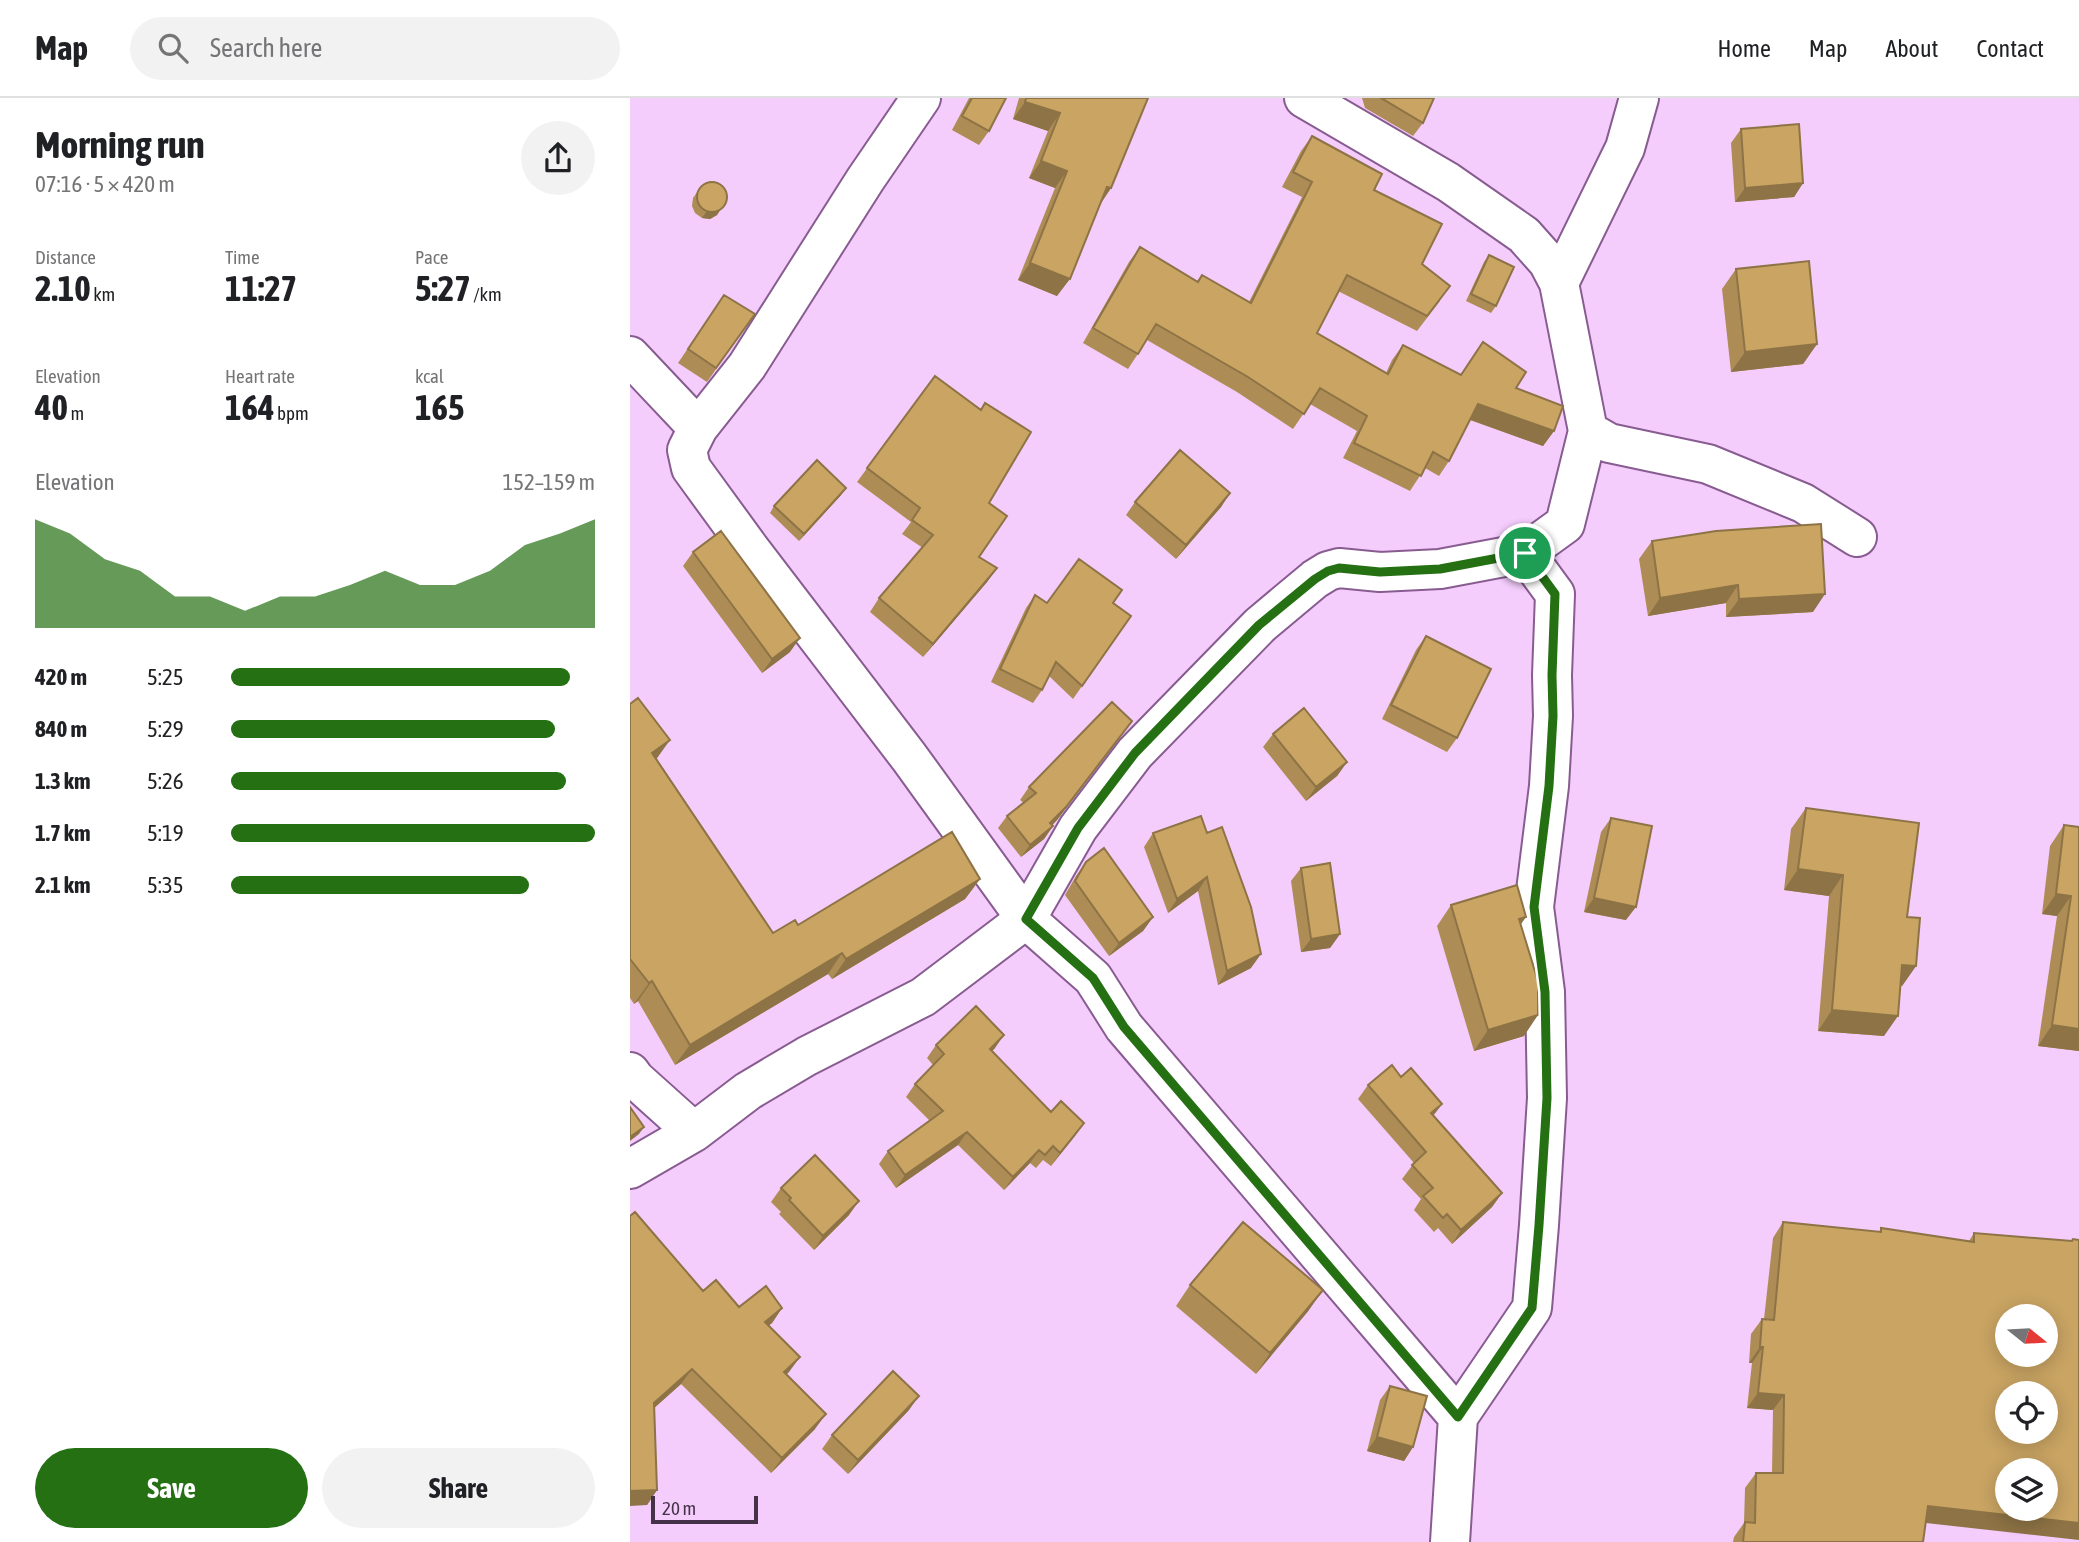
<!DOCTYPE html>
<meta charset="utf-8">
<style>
:root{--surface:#fff;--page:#f2f2f2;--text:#202124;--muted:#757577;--line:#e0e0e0;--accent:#247013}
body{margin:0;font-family:"Asap Condensed",sans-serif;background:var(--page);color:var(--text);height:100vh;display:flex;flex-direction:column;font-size:26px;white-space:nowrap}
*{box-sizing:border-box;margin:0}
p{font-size:23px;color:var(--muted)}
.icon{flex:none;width:38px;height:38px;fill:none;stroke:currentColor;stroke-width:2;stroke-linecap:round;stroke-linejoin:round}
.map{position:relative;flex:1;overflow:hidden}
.panel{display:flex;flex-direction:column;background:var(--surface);width:630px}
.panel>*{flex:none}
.needle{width:46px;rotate:108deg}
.controls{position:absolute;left:1365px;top:1206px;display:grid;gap:14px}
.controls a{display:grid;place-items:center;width:63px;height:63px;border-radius:50%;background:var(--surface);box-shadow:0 4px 18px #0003;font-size:35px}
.scale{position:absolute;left:21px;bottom:18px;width:107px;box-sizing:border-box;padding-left:7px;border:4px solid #453249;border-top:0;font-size:19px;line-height:24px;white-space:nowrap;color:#453249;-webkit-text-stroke:5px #f4cdfc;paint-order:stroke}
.pin{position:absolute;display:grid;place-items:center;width:60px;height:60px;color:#fff;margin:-30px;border:4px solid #fff;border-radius:50%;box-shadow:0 2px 7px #0007}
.round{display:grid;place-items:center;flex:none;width:74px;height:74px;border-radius:37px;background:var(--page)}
.headline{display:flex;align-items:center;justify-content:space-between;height:119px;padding:0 35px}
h1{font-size:38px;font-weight:700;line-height:52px}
.figures{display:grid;grid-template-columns:repeat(3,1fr);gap:10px;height:119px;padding:7px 35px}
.figures div{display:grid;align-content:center}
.figures b{font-size:35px;font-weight:700}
.figures small{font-size:19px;font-weight:400}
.figures p{font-size:19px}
.chart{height:196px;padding:14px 35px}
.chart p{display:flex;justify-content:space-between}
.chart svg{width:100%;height:126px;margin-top:7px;fill:var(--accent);opacity:.7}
.button{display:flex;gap:14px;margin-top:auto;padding:14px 35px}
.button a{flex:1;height:80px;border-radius:42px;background:var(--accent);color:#fff;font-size:28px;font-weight:700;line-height:80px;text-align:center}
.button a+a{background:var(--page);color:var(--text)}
ul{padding:0 35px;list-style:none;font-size:23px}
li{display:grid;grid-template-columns:112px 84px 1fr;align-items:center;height:52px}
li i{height:18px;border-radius:9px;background:var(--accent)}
header{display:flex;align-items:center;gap:42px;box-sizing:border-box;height:98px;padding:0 35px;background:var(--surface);border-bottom:2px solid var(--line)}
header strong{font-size:33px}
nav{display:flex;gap:38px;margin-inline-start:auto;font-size:24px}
.search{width:490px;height:63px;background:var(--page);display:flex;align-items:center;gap:18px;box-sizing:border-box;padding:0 24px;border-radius:38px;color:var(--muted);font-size:26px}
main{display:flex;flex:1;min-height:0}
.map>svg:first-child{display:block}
</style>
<header>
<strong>Map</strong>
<div class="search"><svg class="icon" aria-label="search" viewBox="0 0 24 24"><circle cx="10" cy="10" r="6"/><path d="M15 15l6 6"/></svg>Search here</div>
<nav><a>Home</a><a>Map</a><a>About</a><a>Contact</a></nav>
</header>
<main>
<section class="panel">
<div class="headline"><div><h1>Morning run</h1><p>07:16 · 5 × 420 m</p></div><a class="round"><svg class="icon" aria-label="share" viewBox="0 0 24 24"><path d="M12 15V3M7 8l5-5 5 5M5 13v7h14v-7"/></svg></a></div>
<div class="figures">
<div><p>Distance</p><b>2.10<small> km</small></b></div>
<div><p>Time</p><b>11:27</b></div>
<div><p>Pace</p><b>5:27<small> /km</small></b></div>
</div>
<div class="figures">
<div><p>Elevation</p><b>40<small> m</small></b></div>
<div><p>Heart rate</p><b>164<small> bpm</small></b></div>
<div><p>kcal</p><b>165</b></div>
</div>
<div class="chart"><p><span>Elevation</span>152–159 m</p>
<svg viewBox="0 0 160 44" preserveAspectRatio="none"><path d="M0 44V6L10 11L20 20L30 24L40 33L50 33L60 38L70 33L80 33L90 29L100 24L110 29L120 29L130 24L140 15L150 11L160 6V44z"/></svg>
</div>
<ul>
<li><b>420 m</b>5:25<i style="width:93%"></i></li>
<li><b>840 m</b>5:29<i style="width:89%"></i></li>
<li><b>1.3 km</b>5:26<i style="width:92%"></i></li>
<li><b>1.7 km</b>5:19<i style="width:100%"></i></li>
<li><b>2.1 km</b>5:35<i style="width:82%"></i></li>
</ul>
<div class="button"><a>Save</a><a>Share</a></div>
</section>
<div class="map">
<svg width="1449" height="1444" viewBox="0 0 1449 1444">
<rect width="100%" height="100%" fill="#f4cdfc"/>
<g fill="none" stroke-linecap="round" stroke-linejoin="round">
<defs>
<path id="minor" d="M291,0L235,82L117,268L68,330L57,352L61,370L120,451L279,659L396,821L448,730L505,655L630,527L685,481L698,473L709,470L750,474L810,471L895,455L935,426L958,333L979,345L1078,366L1173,405L1227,439
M674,0L818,84L894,137L918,164L929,185L958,333
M929,185L995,50L1009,0
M0,258L68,330
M0,974L5,981L64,1034L118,993L177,958L293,899L396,821L463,880L494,929L828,1319
M0,1071L64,1034
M820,1444L828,1319L902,1210L909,1127L917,1000L915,894L904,809L919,688L923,618L922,577L925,496L895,455"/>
</defs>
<!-- minor casing -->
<use href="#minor" stroke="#885c91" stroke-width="42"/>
<!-- minor -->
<use href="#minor" stroke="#fff" stroke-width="38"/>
</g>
<!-- wall -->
<path fill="#ad8d55" d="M339,0H376L359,33L349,47L322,32Z
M389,0H518L481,90L469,108L427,198L388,182L425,90L399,80L418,33L383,21Z
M732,0H804L793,25L783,38L735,10Z
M1111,31L1173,85L1164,99L1105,104L1101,45Z
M682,38L744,92L792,166L810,203L787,233L708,193L687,235L756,275L762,262L773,247L830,277L886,290L924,333L913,348L840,322L819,363L809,378L795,370L780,393L713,360L727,333L680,306L663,331L607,294L517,242L498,271L453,245L499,164L510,149L567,183L572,177L619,204L672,99L652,89L671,53Z
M72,87L96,104L87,117L80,121L72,120L65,115L62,108L63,100Z
M859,157L866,208L861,215L836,203L854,164Z
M1106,171L1187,246L1173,266L1101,274L1092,191Z
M94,197L125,216L77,284L48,265Z
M305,278L359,405L349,459L367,470L357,484L293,559L240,514L249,500L293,450L272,436L281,424L227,384Z
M600,395L591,409L546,461L496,417L505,404Z
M211,397L169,443L140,415L144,408Z
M1022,443L1183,514L1096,519V505L1018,518L1009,461Z
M63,454L160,554L132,575L53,468Z
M405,497L417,505H483L501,518L443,601L419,578L412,592L403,605L361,584L396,510Z
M796,538L827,640L817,654L752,621L786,552Z
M0,606L27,661L143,835L168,827L350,781L335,801L202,881L198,876L45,967L8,903L4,906L0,900Z
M502,623L427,722L422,727L423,728L414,741L391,759L368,730L377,718L394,705L390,702L399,689Z
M643,636L717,664L707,678L676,703L633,649Z
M1176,710L1277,819L1286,868L1272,888H1270L1254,938L1188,933L1199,798L1154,792L1161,731Z
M571,718L621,870L588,887L568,793L538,815L514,749L523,735Z
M981,720L996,822L954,814L971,734Z
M1434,727L1449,729V953L1408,948L1427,818L1412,816L1420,748Z
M456,764L523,819L513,833L479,858L435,797L446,778Z
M671,770L710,836L700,850L671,854L661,783Z
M821,807L891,826L894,938L844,953L807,828Z
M306,947L365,950L362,953L421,1014L454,1025L421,1068L413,1062L406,1070L400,1065L374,1092L328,1047L266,1090L249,1066L258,1053L300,1023L276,999L285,986L303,967L297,960Z
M771,979L812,1006L803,1018L872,1095L862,1109L822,1146L808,1130L804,1134L784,1112L791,1101L772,1081L784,1065L728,1001L738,987Z
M151,1090L219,1117L184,1152L149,1116L151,1114L141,1104Z
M0,1118L73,1193L109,1209L152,1210L142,1225L138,1228L159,1274L156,1276L185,1331L141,1375L51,1286L24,1310L27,1392L17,1407Z
M1153,1124L1249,1134L1251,1130L1339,1143L1344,1135L1441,1143L1443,1141L1449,1142L1296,1425L1293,1444H1103L1104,1439L1114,1425L1115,1390L1126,1375H1142L1143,1312L1117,1310L1122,1265H1119L1121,1236L1132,1221H1134L1143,1140Z
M560,1187L679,1212L626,1276L546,1208Z
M760,1288L783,1349L774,1363L737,1353L750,1302Z
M279,1312L218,1376L192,1351L202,1337Z"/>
<!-- shaded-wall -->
<path fill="#8d7345" d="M395,4L430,15L418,33L383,21Z
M411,63L437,73L425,90L399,80Z
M1173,85L1164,99L1105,104L1115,90Z
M477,89L481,90L469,108Z
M91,110L87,117L80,121L72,120L77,113Z
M400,165L440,181L427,198L388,182Z
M1187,246L1173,266L1101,274L1115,254Z
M848,306L924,333L913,348L838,321Z
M216,390L211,397L169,443L174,436Z
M600,395L591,409L546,461L556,447Z
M367,470L357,484L293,559L303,546Z
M1108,487L1096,505L1018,518L1030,500Z
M1195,496L1183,514L1096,519L1109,501Z
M170,540L160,554L132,575L142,561Z
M502,623L427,722L414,736L423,728L414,741L391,759L400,747L420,725Z
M40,642L25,663L22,655Z
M717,664L707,678L676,703L686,689Z
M1168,771L1213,777L1199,798L1154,792Z
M577,779L568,793L538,815L547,801Z
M350,781L335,801L202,881L216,861Z
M1426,796L1441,798L1427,818L1412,816Z
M964,800L1006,809L996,822L954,814Z
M523,819L513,833L479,858L489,845Z
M896,819L882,839L889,821Z
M710,836L700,850L671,854L681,841Z
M212,855L198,876L45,967L60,947Z
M631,856L621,870L588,887L597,873Z
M1272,867L1286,868L1272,888H1258Z
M22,883L8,903L4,906L19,885Z
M1202,912L1268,918L1254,938L1188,933Z
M908,917L894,938L844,953L858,932Z
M1422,927L1449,931V953L1408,948Z
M374,937L365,950L351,964L360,951Z
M812,1006L802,1019L801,1015Z
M454,1025L445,1038L421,1068L430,1055Z
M14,1029L9,1036L0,1043V1039Z
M337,1034L328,1047L266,1090L275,1077Z
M409,1052L400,1065L374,1092L383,1079Z
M872,1095L862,1109L822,1146L831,1132Z
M229,1103L219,1117L184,1152L193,1138Z
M693,1192L679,1212L626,1276L640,1255Z
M152,1210L142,1225L124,1239L135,1224Z
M1130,1249H1133L1122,1265H1119Z
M170,1259L159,1274L143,1289L154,1274Z
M62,1271L51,1286L13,1320L24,1305Z
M1128,1295L1154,1297L1143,1312L1117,1310Z
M289,1298L279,1312L218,1376L228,1362Z
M196,1316L185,1331L141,1375L152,1360Z
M747,1339L783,1349L774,1363L737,1353Z
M27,1392L17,1407L0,1408V1393Z
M1298,1408L1449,1425V1442L1287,1424Z"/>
<!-- building -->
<path fill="#c9a463" stroke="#8d7345" stroke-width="2" fill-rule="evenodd" d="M342,0H376L359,33L332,18Z
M396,0H518L481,90L477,89L440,181L400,165L437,73L411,63L430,15L395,4Z
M751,0H804L793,25Z
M1169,26L1173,85L1115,90L1111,31Z
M682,38L752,76L744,92L812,126L792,166L820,188L797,218L717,177L687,235L758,276L773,247L831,277L853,244L896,274L886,290L933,308L924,333L848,306L819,363L803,354L791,378L724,345L737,318L690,290L674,316L618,279L526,226L508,256L463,230L510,149L568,184L572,177L621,205L682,84L663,74Z
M67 99a15 15 0 1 1 30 0a15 15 0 1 1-30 0Z
M859,157L884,169L866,208L841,196Z
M1179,163L1187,246L1115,254L1106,171Z
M94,197L125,216L86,270L58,251Z
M305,278L351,312L355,305L401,334L359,405L377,418L349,459L367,470L303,546L249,500L303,437L282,422L290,410L237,370Z
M550,352L600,395L556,447L505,404Z
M187,362L216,390L174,436L144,408Z
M1191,426L1195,496L1109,501L1108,487L1030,500L1022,443L1086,433Z
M91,433L170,540L142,561L63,454Z
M449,461L492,492L483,505L501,518L452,588L426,564L412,592L370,571L405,497L417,505Z
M796,538L861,571L827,640L761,607Z
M8,600L40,642L22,655L143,835L165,822L168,827L322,734L350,781L216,861L212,855L60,947L22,883L19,885L0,861V606Z
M482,604L502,623L436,709L420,725L423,728L400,747L377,718L406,695L399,689Z
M674,610L717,664L686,689L643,636Z
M1176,710L1289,725L1277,819L1290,820L1286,868L1272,867L1268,918L1202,912L1213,777L1168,771Z
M571,718L577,735L592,729L621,809L631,856L597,873L577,779L547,801L523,735Z
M981,720L1022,728L1006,809L964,800Z
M1434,727L1449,729V931L1422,927L1441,798L1426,796Z
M474,750L523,819L489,845L445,783L456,764Z
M700,765L710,836L681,841L671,770Z
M887,787L896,819L889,821L908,883V917L858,932L821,807Z
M346,908L374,937L360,951L421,1014L431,1003L454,1025L430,1055L423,1048L415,1057L409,1052L383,1079L337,1034L275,1077L258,1053L313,1013L285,986L314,956L306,947Z
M762,967L771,979L781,970L812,1006L801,1015L872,1095L831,1132L817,1116L813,1120L793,1098L803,1090L782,1067L796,1054L738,987Z
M0,1009L14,1029L0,1039Z
M185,1057L229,1103L193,1138L159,1102L161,1100L151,1090Z
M5,1114L73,1193L86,1182L109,1209L136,1188L152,1210L135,1224L170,1259L154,1274L196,1316L152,1360L62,1271L24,1305L27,1392L0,1393V1118Z
M613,1124L693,1192L640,1255L560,1187Z
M1153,1124L1251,1134V1130L1344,1144V1135L1442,1143L1443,1141L1449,1142V1425L1298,1408L1293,1444H1113L1115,1424L1125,1425L1126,1375H1153L1154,1297L1128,1295L1133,1249H1130L1132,1221L1144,1222ZM1377,1218H1416V1256H1377ZM1377,1295H1416V1334H1377ZM1377,1372H1416V1410H1377Z
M263,1273L289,1298L228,1362L202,1337Z
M760,1288L797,1298L783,1349L747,1339Z"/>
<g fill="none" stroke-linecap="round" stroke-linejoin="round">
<defs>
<path id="route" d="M895,455L925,496L922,577L923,618L919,688L904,809L915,894L917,1000L909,1127L902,1210L828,1319L494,929L463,880L396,821L448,730L505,655L629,527L685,481L698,473L709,470L750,474L810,471Z"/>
</defs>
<!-- route casing -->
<use href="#route" stroke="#fff" stroke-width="14"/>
<!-- route -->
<use href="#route" stroke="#247013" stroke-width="9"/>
</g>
</svg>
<div class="controls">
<a><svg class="needle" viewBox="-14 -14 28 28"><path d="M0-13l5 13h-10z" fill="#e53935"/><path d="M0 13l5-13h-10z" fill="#757577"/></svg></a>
<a><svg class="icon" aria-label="locate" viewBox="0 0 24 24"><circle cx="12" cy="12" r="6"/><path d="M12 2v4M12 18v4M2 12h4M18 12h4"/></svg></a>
<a><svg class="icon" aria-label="layers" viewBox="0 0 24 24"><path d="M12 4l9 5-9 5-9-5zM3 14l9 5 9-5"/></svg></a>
</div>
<div class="scale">20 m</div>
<div class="pin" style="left:895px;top:455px;background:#1e9e55"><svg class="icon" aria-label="arrive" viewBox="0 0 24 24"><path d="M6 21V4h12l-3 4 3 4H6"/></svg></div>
</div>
</main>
